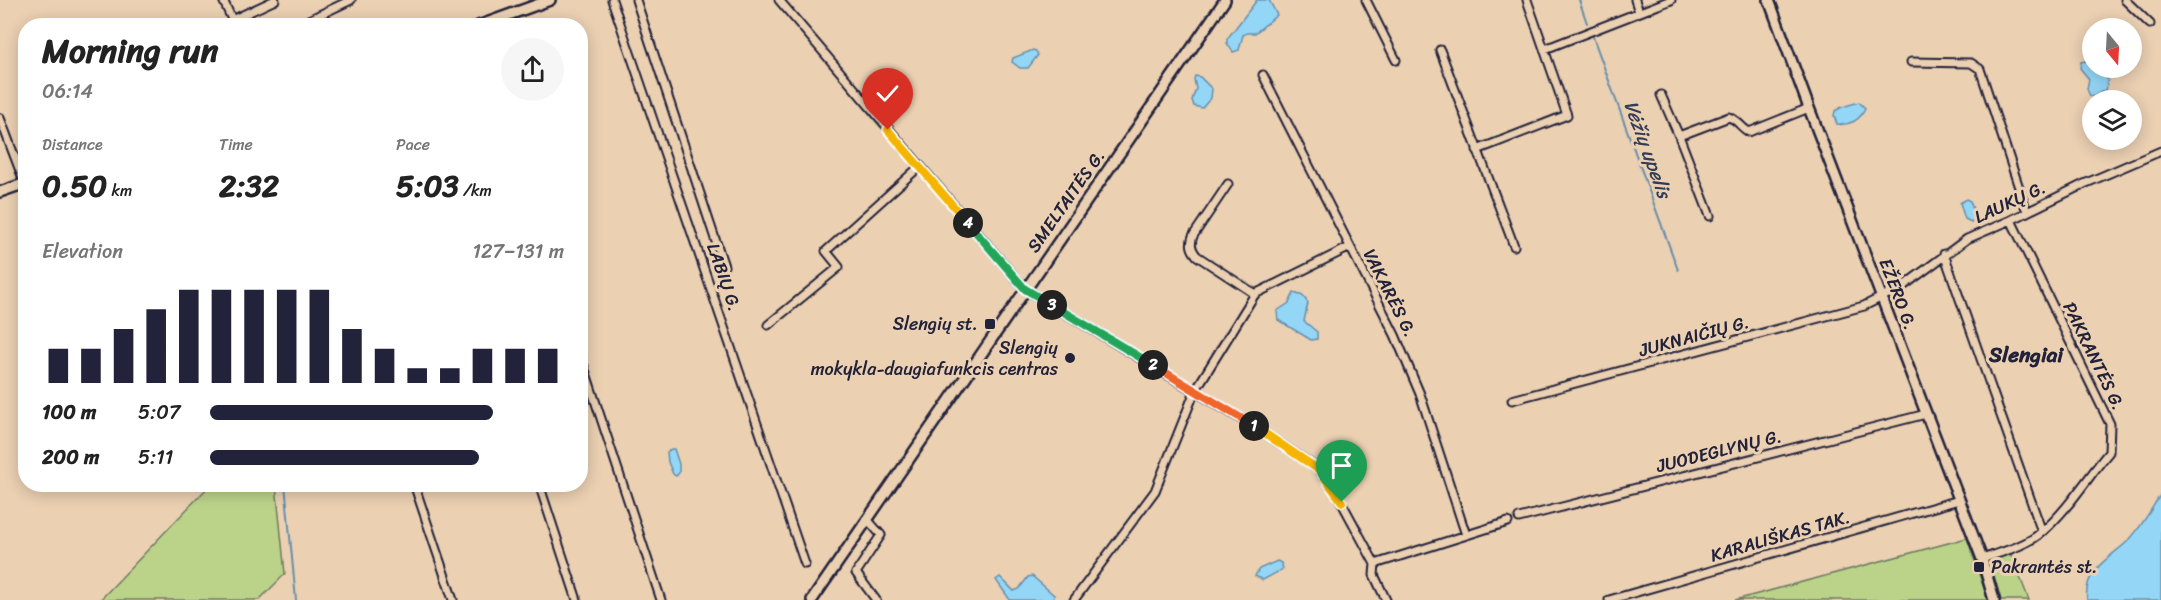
<!DOCTYPE html>
<meta charset="utf-8">
<style>
:root{--surface:#fff;--page:#f6f6f6;--text:#222;--muted:#767676;--accent:#22223b}
body{margin:0;font-family:Sriracha,sans-serif;background:var(--page);color:var(--text);height:100vh;display:flex;flex-direction:column;font-size:22px;white-space:nowrap}
*{box-sizing:border-box;margin:0}
p{font-size:20px;color:var(--muted)}
.icon{flex:none;width:33px;height:33px;fill:none;stroke:currentColor;stroke-width:2;stroke-linecap:round;stroke-linejoin:round}
.map{position:relative;flex:1;overflow:hidden}
.sheet{position:absolute;left:18px;top:18px;width:570px;height:474px;display:flex;flex-direction:column;background:var(--surface);border-radius:24px;box-shadow:0 3px 15px #0003}
.sheet>*{flex:none}
.needle{width:39px;rotate:162deg}
.buttons{position:absolute;left:2082px;top:18px;display:grid;gap:12px}
.buttons a{display:grid;place-items:center;width:60px;height:60px;border-radius:50%;background:var(--surface);box-shadow:0 3px 15px #0003;font-size:30px}
.pin{position:absolute;display:grid;place-items:center;width:51px;height:51px;color:#fff;margin:-62px -26px;border-radius:50% 50% 50% 0;rotate:-45deg;box-shadow:0 0 6px #0007}
.pin .icon{rotate:45deg}
.km{position:absolute;width:30px;height:30px;margin:-15px;border-radius:50%;background:#222;color:#fff;font-size:16px;line-height:30px;text-align:center}
.round{display:grid;place-items:center;flex:none;width:63px;height:63px;border-radius:32px;background:var(--page)}
.overview{display:flex;align-items:center;justify-content:space-between;height:102px;padding:0 24px}
h1{font-size:33px;font-weight:800;line-height:45px}
.stats{display:grid;grid-template-columns:repeat(3,1fr);gap:9px;height:102px;padding:6px 24px}
.stats div{display:grid;align-content:center}
.stats b{font-size:30px;font-weight:800}
.stats small{font-size:16px;font-weight:400}
.stats p{font-size:16px}
.chart{height:168px;padding:12px 24px}
.chart p{display:flex;justify-content:space-between}
.chart svg{width:100%;height:108px;margin-top:6px;stroke:var(--accent);stroke-width:6}
ul{padding:0 24px;list-style:none;font-size:20px}
li{display:grid;grid-template-columns:96px 72px 1fr;align-items:center;height:45px}
li i{height:15px;border-radius:8px;background:var(--accent)}
.map>svg:first-child{display:block}
</style>
<div class="map">
<svg width="2161" height="600" viewBox="0 0 2161 600">
<rect width="100%" height="100%" fill="#ebd0b2"/>
<filter id="ink" filterUnits="userSpaceOnUse"><feTurbulence type="fractalNoise" baseFrequency=".0167" numOctaves="2"/><feDisplacementMap in="SourceGraphic" scale="12" xChannelSelector="R" yChannelSelector="G"/><feConvolveMatrix kernelMatrix="1 2 1 2 8 2 1 2 1" color-interpolation-filters="sRGB"/></filter>
<g filter="url(#ink)">
<!-- green -->
<path fill="#bbd389" stroke="#6e7a62" stroke-width="1.5" d="M210,485H276L285,574L259,600H100Z
M1967,538L1988,600H1735Z
M2010,552L2029,600H2001L1990,561Z"/>
<!-- water -->
<path fill="#94d6f6" stroke="#668eab" stroke-width="1.5" d="M1257,0H1269L1277,15L1255,33H1247L1243,35L1239,50L1233,52L1227,43V39Z
M1033,50L1036,51L1038,55L1028,68H1020L1012,62L1013,58Z
M2092,60V68H2100L2108,81L2105,90L2093,97L2090,96L2087,89L2089,79L2080,68L2081,62Z
M1195,76L1200,77L1212,89L1211,98L1202,108L1194,106L1192,100L1196,89L1194,79Z
M1859,102L1865,108C1861,120 1849,126 1837,124L1834,116L1835,111L1842,107Z
M1966,199L1970,201L1976,218L1971,222L1965,219L1960,203Z
M1294,293L1303,296L1308,303L1304,321L1317,332V339L1311,340L1278,320L1277,311L1289,303Z
M671,449H674L679,464V473L676,476L673,474L668,462L667,452Z
M2161,494V600H2087C2083,570 2110,558 2128,541C2141,528 2151,509 2161,494Z
M1277,561L1281,563L1283,569L1263,580L1255,576L1259,569Z
M1032,576L1054,595L1053,600H1010L996,580L1000,577L1014,591L1019,589L1028,577Z"/>
<g fill="none" stroke-linecap="round" stroke-linejoin="round">
<!-- stream -->
<path stroke="#668eab" stroke-width="2" d="M1579,0L1587,23
M1593,37L1678,270
M285,484L296,600"/>
<defs>
<path id="minor" d="M223,0L235,26
M612,0L805,564
M636,0L724,266
M779,0L1025,289L1258,429L1308,462L1319,470L1336,492L1375,564
M1366,0L1396,60
M1635,0L1639,12
M2125,0L2150,24
M232,20L275,0
M296,26L351,0
M1545,49L1671,0
M1440,50L1514,246
M1911,62L1971,63L1980,69L2027,212
M1263,75L1395,335L1420,394L1466,535
M1661,95L1679,136L1710,216
M0,118L25,184
M1679,136L1729,117C1738,120 1741,128 1749,132L1809,108
M1477,150L1567,115L1527,0
M1228,184L1193,236C1190,244 1191,249 1197,256L1255,294
M1944,254L2042,532
M768,325L839,267L826,251L919,167
M580,355L661,600
M1512,400L1864,306L1902,287L1967,239L2011,220L2084,184L2161,151
M414,484L453,600
M539,484L577,600
M1519,518L1926,414
M867,519L881,535L856,573L876,600
M1982,559C2002,552 2026,546 2042,532C2067,511 2088,477 2109,452L2110,424L2011,220
M1375,564L1508,522
M1375,564L1374,575L1386,600
M1074,600L1155,491L1195,391L1255,294L1350,247
M1609,600L1959,500"/>
<path id="secondary" d="M1769,0L1809,108L1982,559L1994,600
M478,26L550,0
M0,192L26,183
M812,600L1225,0"/>
</defs>
<!-- minor casing -->
<use href="#minor" stroke="#22223b" stroke-width="11"/>
<!-- secondary casing -->
<use href="#secondary" stroke="#22223b" stroke-width="14"/>
<!-- minor -->
<use href="#minor" stroke="#ebd0b2" stroke-width="7"/>
<!-- secondary -->
<use href="#secondary" stroke="#ebd0b2" stroke-width="9"/>
</g>
</g>
<g fill="none" stroke-linecap="round" stroke-linejoin="round" filter="url(#ink)">
<defs>
<path id="split-1" d="M1254,426L1319,470L1342,502"/>
<path id="split-2" d="M1153,365L1254,426"/>
<path id="split-3" d="M1052,305L1153,365"/>
<path id="split-4" d="M968,223L1025,289L1052,305"/>
<path id="split-5" d="M888,130L968,223"/>
</defs>
<!-- split-1 casing -->
<use href="#split-1" stroke="#fff" stroke-width="12"/>
<!-- split-2 casing -->
<use href="#split-2" stroke="#fff" stroke-width="12"/>
<!-- split-3 casing -->
<use href="#split-3" stroke="#fff" stroke-width="12"/>
<!-- split-4 casing -->
<use href="#split-4" stroke="#fff" stroke-width="12"/>
<!-- split-5 casing -->
<use href="#split-5" stroke="#fff" stroke-width="12"/>
<!-- split-1 -->
<use href="#split-1" stroke="#f5b400" stroke-width="8"/>
<!-- split-2 -->
<use href="#split-2" stroke="#f0652b" stroke-width="8"/>
<!-- split-3 -->
<use href="#split-3" stroke="#22a559" stroke-width="8"/>
<!-- split-4 -->
<use href="#split-4" stroke="#22a559" stroke-width="8"/>
<!-- split-5 -->
<use href="#split-5" stroke="#f5b400" stroke-width="8"/>
</g>
<!-- markers -->
<g fill="#22223b" stroke="#ebd0b2" stroke-width="2">
<rect x="984" y="318" width="12" height="12" rx="3"/>
<circle cx="1070" cy="358" r="6"/>
<rect x="1973" y="561" width="12" height="12" rx="3"/>
</g>
<g text-anchor="middle" stroke-width="6" stroke-linejoin="round" paint-order="stroke">
<!-- street labels -->
<g font-size="18" fill="#22223b" stroke="#ebd0b2">
<text transform="translate(1066 201) rotate(-55)" y="6">SMELTAITĖS G.</text>
<text transform="translate(2010 202) rotate(-25)" y="6">LAUKŲ G.</text>
<text transform="translate(724 277) rotate(71)" y="6">LABIŲ G.</text>
<text transform="translate(1390 293) rotate(63)" y="6">VAKARĖS G.</text>
<text transform="translate(1898 294) rotate(69)" y="6">EŽERO G.</text>
<text transform="translate(1694 336) rotate(-15)" y="6">JUKNAIČIŲ G.</text>
<text transform="translate(2094 356) rotate(64)" y="6">PAKRANTĖS G.</text>
<text transform="translate(1719 451) rotate(-14)" y="6">JUODEGLYNŲ G.</text>
<text transform="translate(1780 536) rotate(-16)" y="6">KARALIŠKAS TAK.</text>
</g>
<!-- poi labels -->
<g font-size="18" fill="#22223b" stroke="#ebd0b2" text-anchor="end">
<text x="978" y="330">Slengių st.</text>
<text x="1058" y="354">Slengių<tspan x="1058" dy="21">mokykla-daugiafunkcis centras</tspan></text>
<text x="1991" y="573" text-anchor="start">Pakrantės st.</text>
</g>
<!-- water labels -->
<g font-size="20" font-style="italic" fill="#333d57" stroke="#ebd0b2">
<text transform="translate(1648 149) rotate(70)" y="7">Vėžių upelis</text>
</g>
<!-- quarter labels -->
<g font-size="21" font-weight="bold" fill="#22223b" stroke="#ebd0b2">
<text x="2026" y="362">Slengiai</text>
</g>
</g>
</svg>
<div class="buttons">
<a><svg class="needle" viewBox="-14 -14 28 28"><path d="M0-13l5 13h-10z" fill="#e53935"/><path d="M0 13l5-13h-10z" fill="#767676"/></svg></a>
<a><svg class="icon" aria-label="layers" viewBox="0 0 24 24"><path d="M12 4l9 5-9 5-9-5zM3 14l9 5 9-5"/></svg></a>
</div>
<div class="pin" style="left:1342px;top:502px;background:#1e9e55"><svg class="icon" aria-label="arrive" viewBox="0 0 24 24"><path d="M6 21V4h12l-3 4 3 4H6"/></svg></div>
<div class="pin" style="left:888px;top:130px;background:#d93025"><svg class="icon" aria-label="check" viewBox="0 0 24 24"><path d="M5 12l5 5 9-10"/></svg></div>
<b class="km" style="left:1254px;top:426px">1</b>
<b class="km" style="left:1153px;top:365px">2</b>
<b class="km" style="left:1052px;top:305px">3</b>
<b class="km" style="left:968px;top:223px">4</b>
<section class="sheet">
<div class="overview"><div><h1>Morning run</h1><p>06:14</p></div><a class="round"><svg class="icon" aria-label="share" viewBox="0 0 24 24"><path d="M12 15V3M7 8l5-5 5 5M5 13v7h14v-7"/></svg></a></div>
<div class="stats">
<div><p>Distance</p><b>0.50<small> km</small></b></div>
<div><p>Time</p><b>2:32</b></div>
<div><p>Pace</p><b>5:03<small> /km</small></b></div>
</div>
<div class="chart"><p><span>Elevation</span>127–131 m</p>
<svg viewBox="0 0 160 44" preserveAspectRatio="none"><path d="M5 44V30M15 44V30M25 44V22M35 44V14M45 44V6M55 44V6M65 44V6M75 44V6M85 44V6M95 44V22M105 44V30M115 44V38M125 44V38M135 44V30M145 44V30M155 44V30"/></svg>
</div>
<ul>
<li><b>100 m</b>5:07<i style="width:80%"></i></li>
<li><b>200 m</b>5:11<i style="width:76%"></i></li>
</ul>
</section>
</div>
